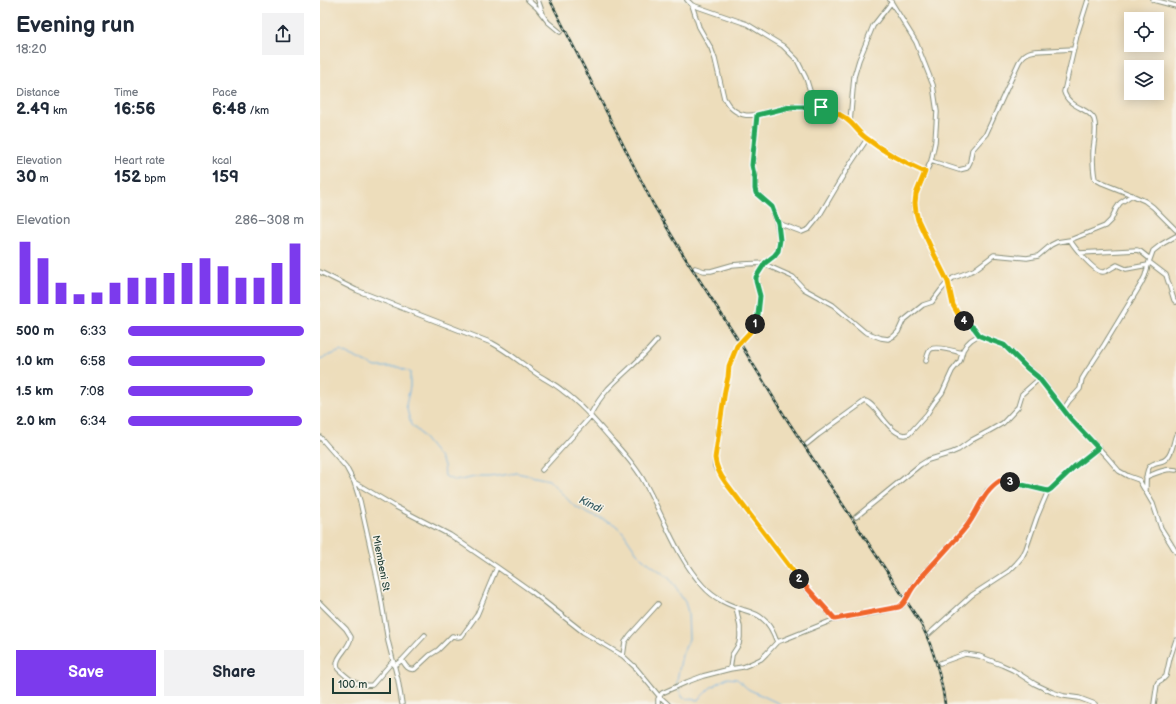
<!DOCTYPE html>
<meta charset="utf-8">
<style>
:root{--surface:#fff;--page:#f2f2f3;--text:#1f2937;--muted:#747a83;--accent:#7c3aed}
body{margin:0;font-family:"Balsamiq Sans",sans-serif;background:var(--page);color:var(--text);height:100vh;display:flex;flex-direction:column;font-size:15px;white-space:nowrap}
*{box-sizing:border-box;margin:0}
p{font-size:13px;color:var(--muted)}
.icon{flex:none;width:22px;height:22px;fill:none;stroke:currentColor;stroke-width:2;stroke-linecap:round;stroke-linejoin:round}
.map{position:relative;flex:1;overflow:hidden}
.panel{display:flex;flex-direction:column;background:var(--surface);width:320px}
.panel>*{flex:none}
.buttons{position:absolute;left:804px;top:12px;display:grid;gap:8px}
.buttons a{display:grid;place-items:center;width:40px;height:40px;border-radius:0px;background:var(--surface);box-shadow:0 2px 10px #0003;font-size:20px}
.scale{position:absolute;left:12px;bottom:10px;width:59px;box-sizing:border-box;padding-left:4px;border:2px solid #1f3d34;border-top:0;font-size:11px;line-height:14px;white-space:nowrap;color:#1f3d34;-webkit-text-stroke:3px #f7f3e8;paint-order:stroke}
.pin{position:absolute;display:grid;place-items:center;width:34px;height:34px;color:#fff;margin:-17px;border-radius:8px;box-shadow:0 2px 6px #0006}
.km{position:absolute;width:20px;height:20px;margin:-10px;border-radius:50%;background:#222;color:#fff;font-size:11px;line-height:20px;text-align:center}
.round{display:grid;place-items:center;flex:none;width:42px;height:42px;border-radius:0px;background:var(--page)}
.head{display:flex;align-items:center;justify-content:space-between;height:68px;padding:0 16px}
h1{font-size:22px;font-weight:800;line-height:30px}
.metrics{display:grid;grid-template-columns:repeat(3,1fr);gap:6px;height:68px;padding:4px 16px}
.metrics div{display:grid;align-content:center}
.metrics b{font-size:17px;font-weight:800}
.metrics small{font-size:11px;font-weight:400}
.metrics p{font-size:11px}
.chart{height:112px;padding:8px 16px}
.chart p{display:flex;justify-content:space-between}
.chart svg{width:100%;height:72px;margin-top:4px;stroke:var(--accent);stroke-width:6}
.button{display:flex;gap:8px;margin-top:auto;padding:8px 16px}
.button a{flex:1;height:46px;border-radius:0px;background:var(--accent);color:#fff;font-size:16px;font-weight:800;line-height:46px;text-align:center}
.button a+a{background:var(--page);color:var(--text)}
ul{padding:0 16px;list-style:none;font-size:13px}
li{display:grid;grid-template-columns:64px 48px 1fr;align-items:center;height:30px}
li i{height:10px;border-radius:5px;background:var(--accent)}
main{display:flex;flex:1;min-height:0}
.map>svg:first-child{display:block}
</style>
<main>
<section class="panel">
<div class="head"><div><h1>Evening run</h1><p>18:20</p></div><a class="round"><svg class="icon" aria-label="share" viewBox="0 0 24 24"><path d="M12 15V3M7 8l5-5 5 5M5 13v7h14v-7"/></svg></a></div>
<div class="metrics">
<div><p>Distance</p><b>2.49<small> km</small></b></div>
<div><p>Time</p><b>16:56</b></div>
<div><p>Pace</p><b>6:48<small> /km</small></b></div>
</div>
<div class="metrics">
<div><p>Elevation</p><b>30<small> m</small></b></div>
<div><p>Heart rate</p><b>152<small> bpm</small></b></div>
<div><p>kcal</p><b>159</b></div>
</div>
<div class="chart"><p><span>Elevation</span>286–308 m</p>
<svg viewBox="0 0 160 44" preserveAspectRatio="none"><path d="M5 44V6M15 44V16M25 44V31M35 44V38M45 44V37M55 44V31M65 44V28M75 44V28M85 44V25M95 44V19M105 44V16M115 44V21M125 44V28M135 44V28M145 44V19M155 44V7"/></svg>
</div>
<ul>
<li><b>500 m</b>6:33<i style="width:100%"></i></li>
<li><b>1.0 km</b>6:58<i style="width:78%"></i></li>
<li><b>1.5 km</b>7:08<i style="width:71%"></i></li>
<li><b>2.0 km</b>6:34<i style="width:99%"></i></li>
</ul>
<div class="button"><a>Save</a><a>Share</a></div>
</section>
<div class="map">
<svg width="856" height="704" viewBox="0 0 856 704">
<rect width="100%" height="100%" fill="#f7f3e8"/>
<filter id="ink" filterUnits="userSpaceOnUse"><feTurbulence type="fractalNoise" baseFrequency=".025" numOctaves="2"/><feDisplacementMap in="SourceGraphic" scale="8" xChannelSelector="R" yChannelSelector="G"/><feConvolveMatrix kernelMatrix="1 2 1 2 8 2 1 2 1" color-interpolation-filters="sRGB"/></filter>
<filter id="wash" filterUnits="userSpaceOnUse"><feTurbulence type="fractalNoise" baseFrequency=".012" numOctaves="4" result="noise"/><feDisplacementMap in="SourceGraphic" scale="16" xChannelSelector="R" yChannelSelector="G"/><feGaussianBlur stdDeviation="0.9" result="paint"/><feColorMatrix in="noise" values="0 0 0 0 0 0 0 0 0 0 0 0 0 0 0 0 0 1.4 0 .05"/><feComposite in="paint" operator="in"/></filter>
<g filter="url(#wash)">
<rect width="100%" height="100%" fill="#edddbb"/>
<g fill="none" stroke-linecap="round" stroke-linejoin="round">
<!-- stream -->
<path stroke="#70b2e5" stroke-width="1" d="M0,359L21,351L56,367H78L90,372V387L86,405L91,425L99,432L119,457L124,465L125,476L135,481L155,477H170L197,473L229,480L254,506L271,515L294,524L303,532L317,553L322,558L349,578L365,602L368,612L369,639L362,655L357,680V685
M358,688L363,698L378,700L390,688L407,678L417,679L428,689L460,704"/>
</g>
</g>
<g filter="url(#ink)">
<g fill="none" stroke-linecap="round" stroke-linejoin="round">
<defs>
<path id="minor" d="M208,0L217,8L228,22L240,32
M218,0L223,14
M367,0L372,5L379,27L391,48L395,59L404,98C420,128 445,111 470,107C481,106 491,107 501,107
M570,0L596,42L613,85L617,112L615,142L611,161L596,194L595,203L596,212L598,220L613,252L628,282L633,305L638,314L642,320L654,328L659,335L670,340L684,345L707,367L720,378L750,418L787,457L799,471L808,476L819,480L833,504L841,528L856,552
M768,0L757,35L744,92C749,108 769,108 774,119C778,130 773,142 773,154C773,162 773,170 775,179L782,183L807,193L825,201L833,207L856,230
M833,0L856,6
M372,5L427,24L463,46L477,60L486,78L491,94L501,107L515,112L523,116L530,122L547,139L590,165L605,172
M530,122L534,77L539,60L553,26L571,3
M611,161L639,170L647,168L650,162L652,150L666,134L699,62C703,56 706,52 715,51L754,49
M458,223L482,232L489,229L498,218L527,169L547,139
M750,240C754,247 775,273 783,272C787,272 793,267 797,265L806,269L828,265
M760,253L817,250L820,251L830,259
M829,262L846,275L854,300L856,302
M445,263L436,277V281L440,296L438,315L435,325L432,330L417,346L409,366L408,377L405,390L395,458V466L398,471L406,483L485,587L515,619
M444,264L473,277L484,289L513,305L545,332L561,338L568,339L574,336L578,332L583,321L603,305L612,302L621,290L628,282L633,278L654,270L674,255L707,258L718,256L731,245L737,242L750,240L785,226L791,220L796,209L800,203L812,195
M375,268L384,271H391L412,265L424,264L445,263L454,256L458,251L460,240L455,215L452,207L436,193L435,189V179L432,165L437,115
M0,272L36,290L172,343C189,352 202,364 217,374C226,380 235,384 243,391C261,404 275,421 290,438C301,450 313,463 322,478C343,514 355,555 383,586C394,599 409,605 424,610C431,612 438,614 443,619C450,624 454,634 457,642
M606,361C607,357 608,351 611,349C617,346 635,351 642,353
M743,410L749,401L760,389L762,379L765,374L784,345L821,284L825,276L829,262L833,251L842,244L856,236
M270,415C275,406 281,397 288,389C304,372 323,358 337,340
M0,437L26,467L34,482L40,501L59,586L68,641L78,680L82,704
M487,444L498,435L545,401C558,405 568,434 585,435L589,434L607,414L614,403L622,393L632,371L640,361L643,350L647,344L651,340L659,335
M222,470L271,416
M826,477C836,473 846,468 856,470
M34,482L76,507L130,535L177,567L211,591L263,632L303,656L316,668L339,696L348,704
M826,490C826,482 825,467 833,464C838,461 843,463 847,458C853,452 853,442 856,435
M536,517L600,465L608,460L631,453L638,450L652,440L669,431L683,423L698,407L702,394L720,378
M0,603L26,629L31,637C30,649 13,657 18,669C29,679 37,687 52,685L73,661
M609,634L652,595L689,571L696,564L702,557L706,549L717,517L728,491
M303,656L305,642L310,635L338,604
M82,660C85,665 88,671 95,669L110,655L118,650L132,636L138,637L142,636L157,615L177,567
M620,663L645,654L659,656L682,665L693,670L715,684L732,692L744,696L759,698L775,704
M74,666L82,660L105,635
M410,669L412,655L419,644L420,637V627L416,607
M338,704V699L342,693L367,682L383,676L410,669L423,667L428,665L441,659L446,654L457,642L463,640L513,620L559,612L582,606L593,586L646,527L654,516L667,491L678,482L683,481L728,491L731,489L754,467L778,448
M834,704L837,684L838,682L843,679L846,676L850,658L856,640"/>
</defs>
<!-- minor casing -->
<use href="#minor" stroke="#868d78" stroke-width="5.5"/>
<!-- minor -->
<use href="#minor" stroke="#fff" stroke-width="3.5"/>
<defs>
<path id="rail" d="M230,0L333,204L364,256L420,343L464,415L585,599C591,608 597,617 602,626C614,650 621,677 625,704"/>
</defs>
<!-- rail casing -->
<use href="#rail" stroke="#1f3d34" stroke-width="2.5"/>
<!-- rail -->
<use href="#rail" stroke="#f7f3e8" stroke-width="1" stroke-dasharray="3" stroke-linecap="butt"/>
</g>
</g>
<g fill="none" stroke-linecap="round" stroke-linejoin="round" filter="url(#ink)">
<defs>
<path id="split-1" d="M435,324L438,315L440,296L436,281V277L445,263L454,256L458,251L460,240L458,223L452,207L436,193L435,189V179L432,165L437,115L470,107H501"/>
<path id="split-2" d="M435,324L432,330L417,346L409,366L408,377L405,390L395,458C396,468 400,475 406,483L479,579"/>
<path id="split-3" d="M479,579L515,619L579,607C586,604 589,591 595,585C611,565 630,547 646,527C659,511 662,492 680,481L690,482"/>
<path id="split-4" d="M644,321L654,328L660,336L670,340L684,345L707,368L718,377L750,418L778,448L754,467L731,489L728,491L690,482"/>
<path id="split-5" d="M501,107C512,110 523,115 531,123C536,128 540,134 546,138C564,152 585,163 605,172L596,194L595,203L596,212L598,220L613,252L628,282L633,305L638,314L644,321"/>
</defs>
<!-- split-1 casing -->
<use href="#split-1" stroke="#fff" stroke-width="8"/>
<!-- split-2 casing -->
<use href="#split-2" stroke="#fff" stroke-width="8"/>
<!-- split-3 casing -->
<use href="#split-3" stroke="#fff" stroke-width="8"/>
<!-- split-4 casing -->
<use href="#split-4" stroke="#fff" stroke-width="8"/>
<!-- split-5 casing -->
<use href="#split-5" stroke="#fff" stroke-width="8"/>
<!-- split-1 -->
<use href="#split-1" stroke="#22a559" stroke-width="5"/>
<!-- split-2 -->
<use href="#split-2" stroke="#f5b400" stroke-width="5"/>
<!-- split-3 -->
<use href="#split-3" stroke="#f0652b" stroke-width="5"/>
<!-- split-4 -->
<use href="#split-4" stroke="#22a559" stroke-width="5"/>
<!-- split-5 -->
<use href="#split-5" stroke="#f5b400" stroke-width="5"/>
</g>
<g text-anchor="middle" stroke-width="3" stroke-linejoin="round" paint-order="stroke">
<!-- street labels -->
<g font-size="10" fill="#1f3d34" stroke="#f7f3e8">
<text transform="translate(62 563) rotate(79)" y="4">Miembeni St</text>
</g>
<!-- water labels -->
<g font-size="11" font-style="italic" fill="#335a60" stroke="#f7f3e8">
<text transform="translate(271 504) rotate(26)" y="4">Kindi</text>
</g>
</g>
</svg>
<div class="buttons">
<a><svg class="icon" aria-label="locate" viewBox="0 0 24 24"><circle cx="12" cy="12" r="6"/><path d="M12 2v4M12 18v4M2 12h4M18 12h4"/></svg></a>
<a><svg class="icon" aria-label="layers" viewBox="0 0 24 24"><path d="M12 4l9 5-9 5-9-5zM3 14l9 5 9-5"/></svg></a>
</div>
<div class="scale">100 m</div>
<div class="pin" style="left:501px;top:107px;background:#1e9e55"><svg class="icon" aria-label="arrive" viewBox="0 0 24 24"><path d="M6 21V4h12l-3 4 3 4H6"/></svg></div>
<b class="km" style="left:435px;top:324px">1</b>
<b class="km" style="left:479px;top:579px">2</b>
<b class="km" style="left:690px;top:482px">3</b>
<b class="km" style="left:644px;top:321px">4</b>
</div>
</main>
